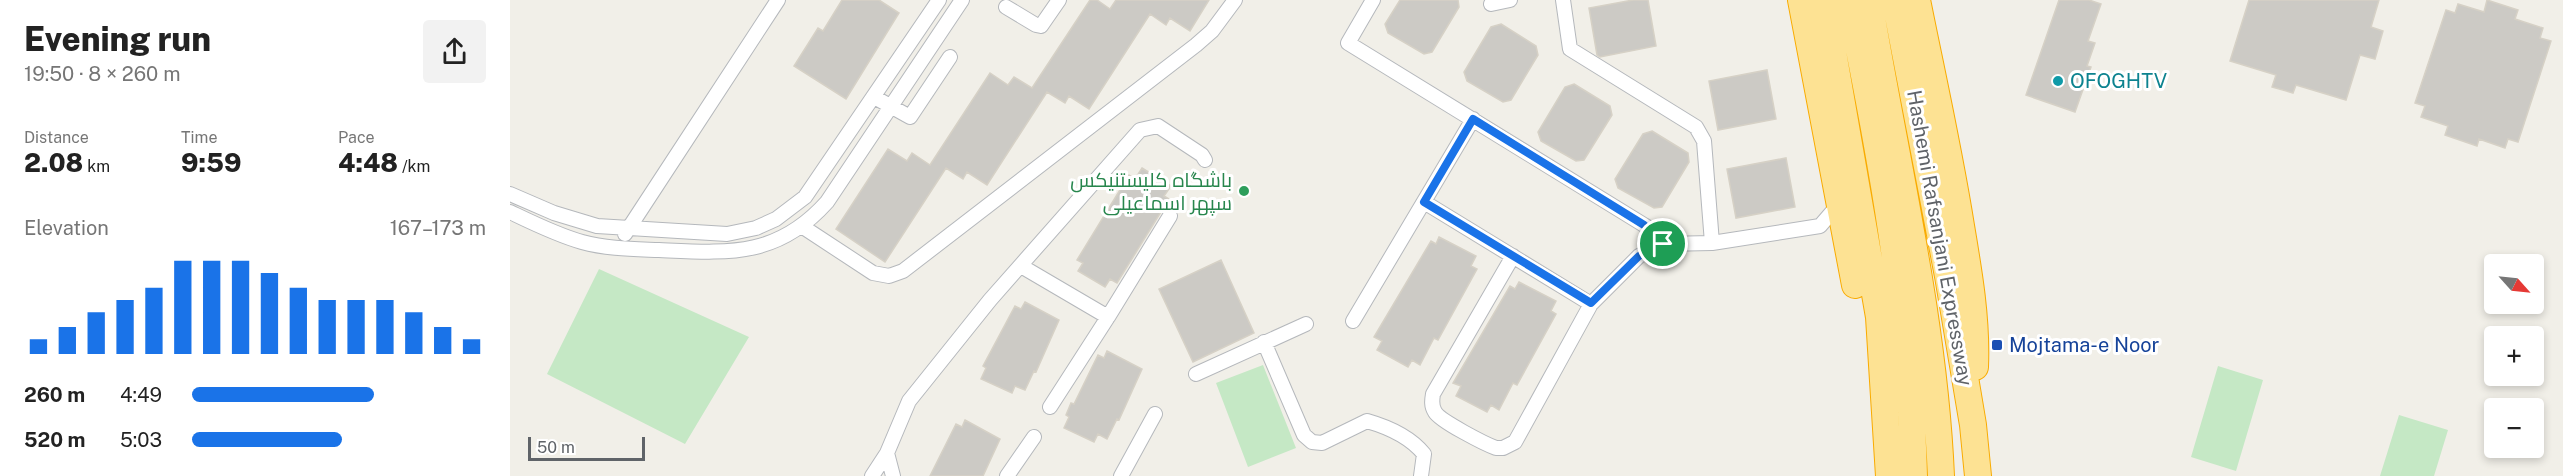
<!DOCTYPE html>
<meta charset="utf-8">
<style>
:root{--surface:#fff;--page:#f2f2f2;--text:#222;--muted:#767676;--accent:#1a73e8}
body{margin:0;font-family:"Public Sans",Cairo,sans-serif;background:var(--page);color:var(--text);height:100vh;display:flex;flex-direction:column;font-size:22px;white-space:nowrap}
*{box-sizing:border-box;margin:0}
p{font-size:20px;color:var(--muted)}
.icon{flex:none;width:33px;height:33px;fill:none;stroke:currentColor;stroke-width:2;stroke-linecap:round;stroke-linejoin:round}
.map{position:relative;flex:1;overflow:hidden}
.details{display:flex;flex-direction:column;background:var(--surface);width:510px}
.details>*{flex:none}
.needle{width:39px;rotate:117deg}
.fabs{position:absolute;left:1974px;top:254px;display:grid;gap:12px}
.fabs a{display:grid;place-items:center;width:60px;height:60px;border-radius:6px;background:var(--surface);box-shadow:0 3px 9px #0003;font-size:30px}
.scale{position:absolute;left:18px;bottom:15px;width:117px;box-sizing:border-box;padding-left:6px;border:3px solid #5f6368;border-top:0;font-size:16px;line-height:21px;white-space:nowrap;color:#5f6368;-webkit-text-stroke:4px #fff;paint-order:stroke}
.pin{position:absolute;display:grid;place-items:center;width:51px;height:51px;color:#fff;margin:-26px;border:3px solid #fff;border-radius:50%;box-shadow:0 2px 6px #0007}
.round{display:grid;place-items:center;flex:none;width:63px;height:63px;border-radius:6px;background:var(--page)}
.headline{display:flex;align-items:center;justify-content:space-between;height:102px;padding:0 24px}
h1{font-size:33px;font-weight:800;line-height:45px}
.stats{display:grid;grid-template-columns:repeat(3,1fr);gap:9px;height:102px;padding:6px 24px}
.stats div{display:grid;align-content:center}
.stats b{font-size:26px;font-weight:800}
.stats small{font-size:16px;font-weight:400}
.stats p{font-size:16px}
.chart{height:168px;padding:12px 24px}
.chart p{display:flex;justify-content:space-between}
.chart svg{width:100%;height:108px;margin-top:6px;stroke:var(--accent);stroke-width:6}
ul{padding:0 24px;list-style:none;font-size:20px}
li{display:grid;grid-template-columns:96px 72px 1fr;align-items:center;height:45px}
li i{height:15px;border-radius:8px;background:var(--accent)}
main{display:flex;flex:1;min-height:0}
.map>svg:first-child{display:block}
</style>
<main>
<section class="details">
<div class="headline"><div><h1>Evening run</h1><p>19:50 · 8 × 260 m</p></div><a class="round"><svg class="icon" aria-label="share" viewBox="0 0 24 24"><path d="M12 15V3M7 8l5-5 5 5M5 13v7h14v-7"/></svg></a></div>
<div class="stats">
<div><p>Distance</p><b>2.08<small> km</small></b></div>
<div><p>Time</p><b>9:59</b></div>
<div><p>Pace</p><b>4:48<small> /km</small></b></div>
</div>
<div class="chart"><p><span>Elevation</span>167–173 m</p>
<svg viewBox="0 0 160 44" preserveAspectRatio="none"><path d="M5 44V38M15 44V33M25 44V27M35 44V22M45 44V17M55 44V6M65 44V6M75 44V6M85 44V11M95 44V17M105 44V22M115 44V22M125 44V22M135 44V27M145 44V33M155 44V38"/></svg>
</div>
<ul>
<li><b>260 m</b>4:49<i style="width:62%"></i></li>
<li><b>520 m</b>5:03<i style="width:51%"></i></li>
</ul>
</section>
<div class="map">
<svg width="2053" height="476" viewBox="0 0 2053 476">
<rect width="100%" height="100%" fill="#f1efe8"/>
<!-- green -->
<path fill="#c5e8c5" d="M89,269L239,337L175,444L37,374Z
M753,365L786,448L738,467L706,383Z
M1708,366L1753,380L1726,471L1681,457Z
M1889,415L1938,430L1924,476H1870Z"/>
<!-- building -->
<path fill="#cccac5" stroke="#d6d1c6" stroke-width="1.5" d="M332,0H369L389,13L336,99L284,66L308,28L313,31Z
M580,0H587L600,9L606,0H699L680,31L660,18L656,25L640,14L579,109L559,96L555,103L537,92L477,185L457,172L453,179L436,168L375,262L326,229L378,149L397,161L402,153L420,165L480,73L498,85L504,77L522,88Z
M890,0H948L949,7L922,52L914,54L878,33L875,24Z
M1123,0H1138L1146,46L1090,57L1087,55L1079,8Z
M1549,0H1579L1591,4L1578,41L1585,43L1577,66L1581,67L1565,112L1516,95Z
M1739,0H1869L1861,27L1873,31L1865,59L1850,55L1836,100L1786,85L1783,93L1762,87L1766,75L1720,61Z
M1977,0L2008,10L2005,19L2033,28L2030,38L2041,41L2008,142L1998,139L1995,148L1969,139L1967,146L1935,135L1938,126L1911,117L1915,106L1905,103L1936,10L1945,13L1948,4L1974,12Z
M991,24L1026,46L1028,55L1001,100L993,102L957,81L954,72L981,27Z
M1257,70L1266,119L1208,130L1199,81Z
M1064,84L1100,106L1102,115L1074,160L1066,161L1031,141L1028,132L1055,87Z
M1142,131L1178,153L1179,162L1152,207L1144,208L1108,188L1105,179L1133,134Z
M1276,158L1285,207L1226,218L1217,169Z
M632,168L661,186L654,196L659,199L607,283L600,279L595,287L568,271L573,263L567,260L619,175L625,179Z
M929,237L966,256L961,266L967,269L928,340L924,338L910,365L902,360L898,367L867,350L872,341L864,337L921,241L926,244Z
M711,260L744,333L683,362L649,289Z
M1009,282L1046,301L1041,311L1046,314L1007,385L1003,383L989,410L981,405L977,412L946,396L951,386L943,383L1000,286L1005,289Z
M515,302L549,320L526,372L524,371L515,390L505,386L502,393L471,379L476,368L473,366L505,306L511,309Z
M597,351L632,369L609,420L607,419L597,439L588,434L584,442L554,428L559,417L556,415L561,403L564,404L588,355L594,358Z
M455,420L490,439L473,476H420L446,424L452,427Z"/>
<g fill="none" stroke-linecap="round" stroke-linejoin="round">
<defs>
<path id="street" d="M863,0L838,43L1134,225L1143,231L1153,244
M1053,0L1060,49L1186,127L1194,141L1202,243
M981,4L1000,0
M496,7L526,25L531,26L549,0
M364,97L400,117L440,57
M0,194L44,213L87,226L217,234L246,228L266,219L295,197L429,0
M914,202L1081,304
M0,212C23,223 47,235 72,242C97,249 124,249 149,250C218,253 267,258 317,202L452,0
M293,227L363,273L379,276L393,271L686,45L702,31L725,0
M115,234L268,0
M1003,256L923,394C922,400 921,406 925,412C930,421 975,444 986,448H993L1005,442L1081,304L1129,256L1153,244L1202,243L1310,226L1329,204
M511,266L598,317L540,407
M598,317L660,216
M843,321L963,119
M754,342L794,435L802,442L812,443L857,421C878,427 901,438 914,454L911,476
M686,374L796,324
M362,476L377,453
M383,476L377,453L399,401L480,300L630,130L648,126L692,155L695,160
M497,476L524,437
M611,476L645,414"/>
<path id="highway" d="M1291,0L1345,285
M1314,0L1369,317L1379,476
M1339,0C1371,156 1400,316 1404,476
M1359,0C1385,158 1424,316 1431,476
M1385,0L1438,276L1463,425L1468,476
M1407,0C1422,75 1439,150 1451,226C1459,273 1467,320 1465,367"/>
</defs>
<!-- street casing -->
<use href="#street" stroke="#b5b8bc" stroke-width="16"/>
<!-- highway casing -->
<use href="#highway" stroke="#f9ab00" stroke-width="28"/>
<!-- street -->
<use href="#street" stroke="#fff" stroke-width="14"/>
<!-- highway -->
<use href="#highway" stroke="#fde293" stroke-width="26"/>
</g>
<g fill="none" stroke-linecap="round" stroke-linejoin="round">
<defs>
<path id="route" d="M963,119L1134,225L1149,238L1153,244L1129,256L1081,303L914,202Z"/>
</defs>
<!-- route casing -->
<use href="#route" stroke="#fff" stroke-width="12"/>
<!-- route -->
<use href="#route" stroke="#1a73e8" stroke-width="8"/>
</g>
<!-- markers -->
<circle fill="#0f9aa8" stroke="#fff" stroke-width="2" cx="1548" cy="81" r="6"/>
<circle fill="#2e9e5b" stroke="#fff" stroke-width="2" cx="734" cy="191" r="6"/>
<rect fill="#1a4fb4" stroke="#fff" stroke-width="2" x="1481" y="339" width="12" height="12" rx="3"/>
<g text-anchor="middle" stroke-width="6" stroke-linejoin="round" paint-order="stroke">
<!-- culture labels -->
<g font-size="20" fill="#0d838f" stroke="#fff" text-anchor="start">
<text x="1560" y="88">OFOGHTV</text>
</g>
<!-- leisure labels -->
<g font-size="20" fill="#27864d" stroke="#fff" text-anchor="end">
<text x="722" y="187">باشگاه کلیستنیکس<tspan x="722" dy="23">سپهر اسماعیلی</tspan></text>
</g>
<!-- street labels -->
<g font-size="20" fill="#5f6368" stroke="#fff">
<text transform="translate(1430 238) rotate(80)" y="7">Hashemi Rafsanjani Expressway</text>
</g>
<!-- transit labels -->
<g font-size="20" fill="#164399" stroke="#fff" text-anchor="start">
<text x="1499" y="352">Mojtama-e Noor</text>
</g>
</g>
</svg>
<div class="fabs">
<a><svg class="needle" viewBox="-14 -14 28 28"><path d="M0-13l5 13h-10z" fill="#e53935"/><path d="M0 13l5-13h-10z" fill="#767676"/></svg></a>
<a>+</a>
<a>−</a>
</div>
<div class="scale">50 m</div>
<div class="pin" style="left:1153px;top:244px;background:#1e9e55"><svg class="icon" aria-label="arrive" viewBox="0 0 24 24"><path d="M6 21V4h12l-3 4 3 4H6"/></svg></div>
</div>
</main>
